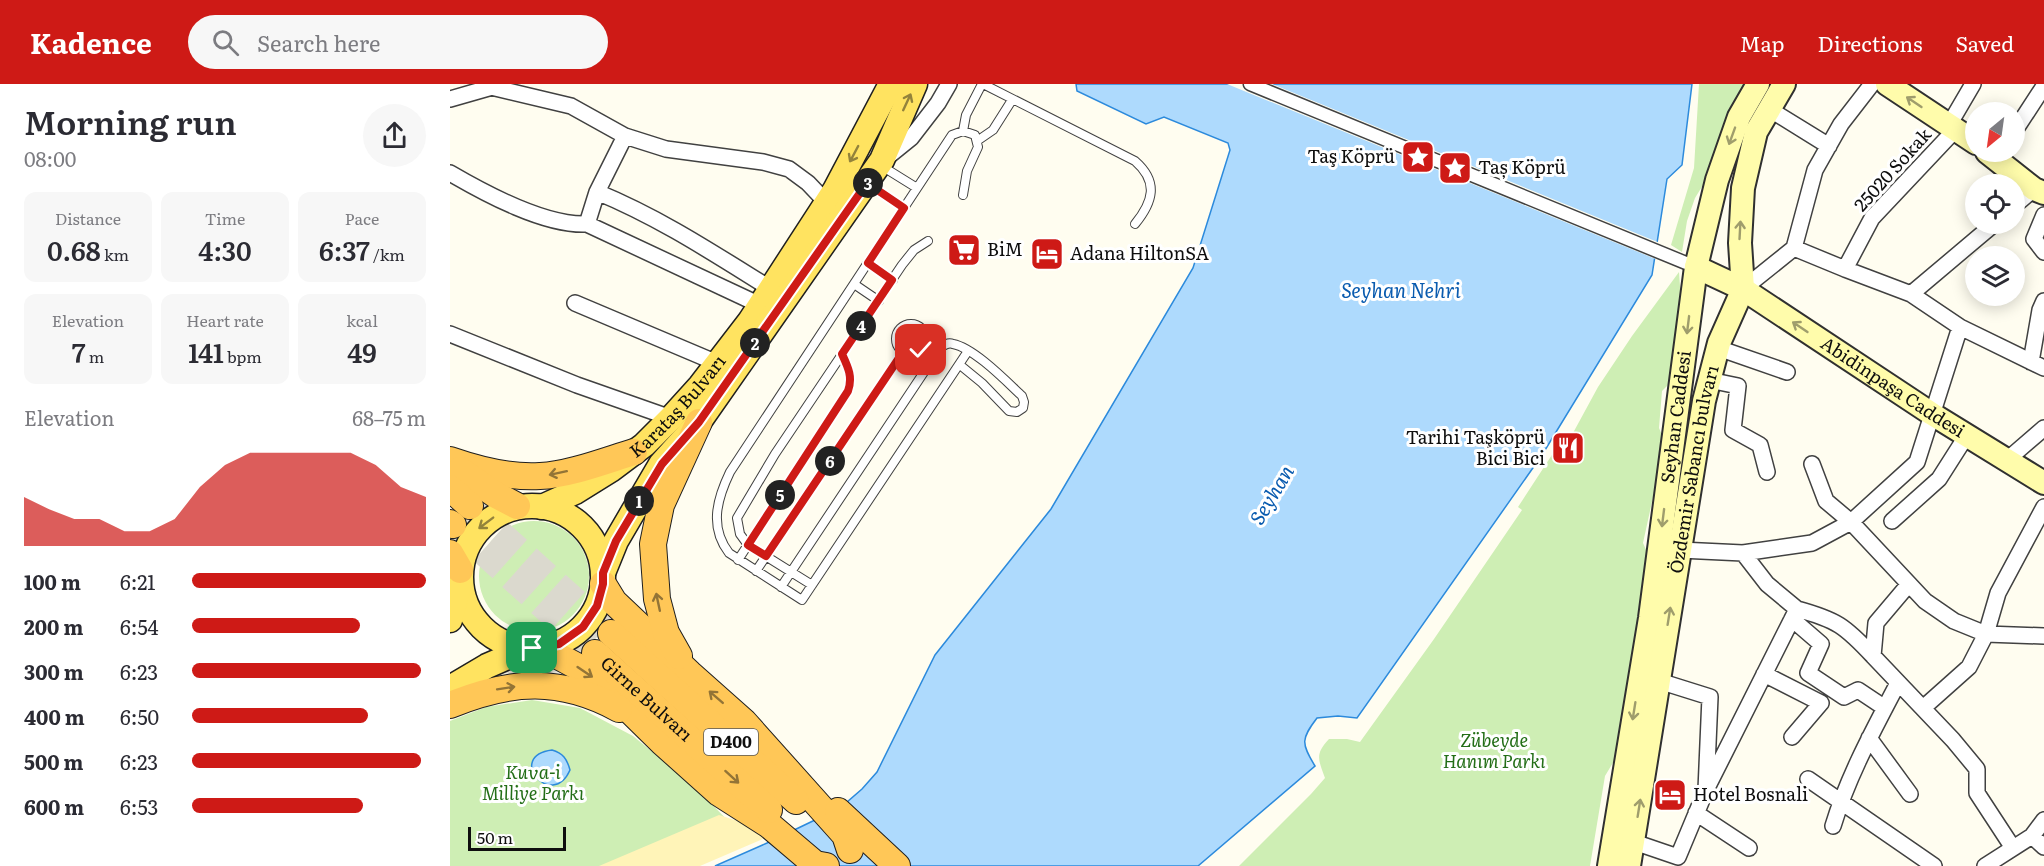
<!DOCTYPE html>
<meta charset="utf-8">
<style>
:root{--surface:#fff;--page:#f7f7f7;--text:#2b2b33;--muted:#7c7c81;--accent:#ce1a16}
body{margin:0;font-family:Literata,serif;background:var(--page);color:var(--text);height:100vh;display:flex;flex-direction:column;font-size:22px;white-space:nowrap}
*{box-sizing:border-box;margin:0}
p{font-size:20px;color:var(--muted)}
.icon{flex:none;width:33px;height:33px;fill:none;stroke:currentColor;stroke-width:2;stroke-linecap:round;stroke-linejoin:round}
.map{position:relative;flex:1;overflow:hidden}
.side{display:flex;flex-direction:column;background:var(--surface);width:450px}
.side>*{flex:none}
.needle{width:39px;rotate:209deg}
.buttons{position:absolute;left:1515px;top:18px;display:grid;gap:12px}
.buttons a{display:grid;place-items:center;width:60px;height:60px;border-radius:50%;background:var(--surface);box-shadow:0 3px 15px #0003;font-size:30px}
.scale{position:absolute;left:18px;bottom:15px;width:98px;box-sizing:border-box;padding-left:6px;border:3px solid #0e0e0e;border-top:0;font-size:16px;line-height:21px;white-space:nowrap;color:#0e0e0e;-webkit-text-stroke:4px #fff;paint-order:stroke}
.pin{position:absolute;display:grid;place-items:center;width:51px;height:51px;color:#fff;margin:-26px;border-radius:12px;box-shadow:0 3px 9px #0006}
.km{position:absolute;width:30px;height:30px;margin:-15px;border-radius:50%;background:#222;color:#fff;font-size:16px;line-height:30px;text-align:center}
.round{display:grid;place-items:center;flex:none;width:63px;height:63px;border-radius:32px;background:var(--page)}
.summary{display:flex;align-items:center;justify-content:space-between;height:102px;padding:0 24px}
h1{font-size:33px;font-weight:600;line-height:45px}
.stats{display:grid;grid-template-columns:repeat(3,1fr);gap:9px;height:102px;padding:6px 24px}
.stats div{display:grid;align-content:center;border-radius:12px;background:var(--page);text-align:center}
.stats b{font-size:26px;font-weight:600}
.stats small{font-size:16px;font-weight:400}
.stats p{font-size:16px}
.chart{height:168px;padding:12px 24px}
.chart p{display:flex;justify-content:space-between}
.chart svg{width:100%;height:108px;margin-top:6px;fill:var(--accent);opacity:.7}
ul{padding:0 24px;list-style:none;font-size:20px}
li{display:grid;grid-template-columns:96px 72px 1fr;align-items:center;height:45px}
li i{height:15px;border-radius:8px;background:var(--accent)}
header{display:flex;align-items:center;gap:36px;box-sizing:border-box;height:84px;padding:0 30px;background:var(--accent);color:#fff}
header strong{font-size:28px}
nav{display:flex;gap:33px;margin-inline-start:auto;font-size:21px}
.search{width:420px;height:54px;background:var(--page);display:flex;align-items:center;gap:15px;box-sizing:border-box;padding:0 21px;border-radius:33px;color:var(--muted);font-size:22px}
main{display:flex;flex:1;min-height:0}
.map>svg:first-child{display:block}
</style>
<header>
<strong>Kadence</strong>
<div class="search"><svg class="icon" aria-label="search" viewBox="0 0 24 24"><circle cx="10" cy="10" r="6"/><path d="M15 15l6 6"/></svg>Search here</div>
<nav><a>Map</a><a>Directions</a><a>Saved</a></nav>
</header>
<main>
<section class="side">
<div class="summary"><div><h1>Morning run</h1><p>08:00</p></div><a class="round"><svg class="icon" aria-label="share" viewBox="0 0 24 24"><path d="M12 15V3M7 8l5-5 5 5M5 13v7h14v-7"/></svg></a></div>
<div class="stats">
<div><p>Distance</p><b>0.68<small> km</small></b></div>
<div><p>Time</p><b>4:30</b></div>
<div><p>Pace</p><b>6:37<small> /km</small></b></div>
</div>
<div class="stats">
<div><p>Elevation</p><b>7<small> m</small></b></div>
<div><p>Heart rate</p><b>141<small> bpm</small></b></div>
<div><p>kcal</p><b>49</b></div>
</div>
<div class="chart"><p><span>Elevation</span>68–75 m</p>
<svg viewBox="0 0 160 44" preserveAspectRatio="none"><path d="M0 44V24L10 29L20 33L30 33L40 38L50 38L60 33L70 20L80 11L90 6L100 6L110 6L120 6L130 6L140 11L150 20L160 24V44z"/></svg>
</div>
<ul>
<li><b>100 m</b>6:21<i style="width:100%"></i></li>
<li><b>200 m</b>6:54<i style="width:72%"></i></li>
<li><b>300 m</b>6:23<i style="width:98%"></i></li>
<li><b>400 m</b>6:50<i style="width:75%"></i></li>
<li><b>500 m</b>6:23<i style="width:98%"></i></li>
<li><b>600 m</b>6:53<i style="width:73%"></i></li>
</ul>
</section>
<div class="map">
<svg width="1594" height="782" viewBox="0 0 1594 782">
<rect width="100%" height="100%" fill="#fffdf0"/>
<!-- green -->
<path fill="#ceeeb4" d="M1249,0H1303L1261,88L1245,114L1237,137L1232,168L1221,161L1244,84Z
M1229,188L1231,217L1220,299L1212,307L1209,344L1215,358L1193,459L1202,479L1170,667L1155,692L1140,782H789L861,710L875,694C868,675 865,670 879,655H897L910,658L984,555L1072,426L1068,423L1111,357L1117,360L1148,303L1182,252Z
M29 492a55 55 0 1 1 110 0a55 55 0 1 1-110 0Z
M82,616L130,624L183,652L245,703L288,747L193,782H0V637L36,623Z"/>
<!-- sand -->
<path fill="#fff4b8" d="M269,731L313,745L320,752L250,782H149Z"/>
<!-- water -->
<path fill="#aedafd" stroke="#2c8adc" stroke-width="1.5" d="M626,0H1242L1232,81L1217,95L1202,191L1092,371L907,634L888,632L867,634C851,655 851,659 865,682L748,782H265L317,759L390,724L412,705L427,688L485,571L601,425L743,184L780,66L778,59L714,33L696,40L627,7Z
M102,666C113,669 117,675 120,686C102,727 55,672 102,666Z"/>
<!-- pier -->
<path fill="#fffdf0" d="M777,0H822L1210,159L1208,176Z"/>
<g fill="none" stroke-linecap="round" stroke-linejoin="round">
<!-- trunk-tunnel -->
<path stroke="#dbd9ce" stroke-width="26" stroke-dasharray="26 13" stroke-linecap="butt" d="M20,422L161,549
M3,441L145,569"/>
<defs>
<path id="service" d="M533,0L685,77C709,98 703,118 685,140
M513,47L516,31L532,0
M527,57L543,46L562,16
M430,81L467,104
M418,100L454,124
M513,111L517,87L528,63L525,51L513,47L502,51L280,388C267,415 259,443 279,469L352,516L518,267
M418,179L443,196
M404,200L429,217
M446 255a15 15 0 1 1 30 0a15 15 0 1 1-30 0Z
M288,476L398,307C403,293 398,283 392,270
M306,487L453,268
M362,501L298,461L290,450L287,434L325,370L452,181L464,166L478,157
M331,503L490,264C494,261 498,258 503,260C524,264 556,297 572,312L574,318L573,324L567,328L559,327L532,299L510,281"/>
<path id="pedestrian" d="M800,0L1236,179"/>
<path id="minor" d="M40,0L41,3L121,22L175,52L216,65L313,78L339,85L358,99L377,119
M0,15L49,1
M1319,25L1379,62
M1499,41L1523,0
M1564,48L1594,2
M435,75L461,54L488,19L499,0
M0,89C36,110 95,142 137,140L147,108L175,52
M147,108C210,134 263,169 321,205
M1564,122L1584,105
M1594,131L1584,155L1594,168
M137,140L310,221
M1344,164L1395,185L1461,210L1510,243L1594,284
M1395,185L1422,134L1505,46
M1293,205L1344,164L1365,86L1391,40L1422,0
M1461,210L1544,140
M125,219L267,279
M0,250L127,301L221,334
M1268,264L1337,288
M1581,278L1590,226L1594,217
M1259,296L1288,302L1283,346L1310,361L1317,388
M1557,376L1594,344
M1362,380L1376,417L1401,438L1475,517L1504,537L1536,550L1594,552
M1442,437L1489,395L1517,351
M1230,466L1293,469L1362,459L1401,438L1467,378L1510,243
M1459,500L1426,539L1423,572L1503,656L1527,685V709L1563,764
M1347,525C1387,536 1395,542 1423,572
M1342,535L1371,560L1358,589L1394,613L1408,606L1435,624
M1314,590L1371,619L1342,653
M1473,624L1519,583L1536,550L1548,509L1594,423
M1419,654L1460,710
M1358,695L1484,782
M1256,706L1347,525L1317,500L1293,469
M1246,729L1299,764
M1383,742C1398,692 1424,645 1448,599
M1582,752L1594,736
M1184,758L1228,773L1256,706L1260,613L1209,597
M1535,782L1582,752L1594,763"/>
<g id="secondary">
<path d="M1437,0L1526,59"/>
<path d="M1537,68L1584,105L1594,109"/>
<path id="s1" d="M1246,183L1293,205L1482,330L1594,399"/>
<path id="s2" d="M1159,782L1200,534L1246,183L1267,96L1289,33L1308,0"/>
<path id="s3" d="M1179,782L1254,317L1269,259L1293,205L1290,159L1293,104L1306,48L1334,0"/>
</g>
<g id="primary">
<circle cx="82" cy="493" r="71"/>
<path id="s4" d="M92,423L125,408L162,385L194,361L221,334L250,302L300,237L385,106L441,0"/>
<path d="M153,489L166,457L211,380L249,338L432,76L465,0"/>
<path d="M0,536L10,500"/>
<path d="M0,604L37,582L76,565"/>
</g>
<g id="trunk">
<path d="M0,376C29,386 60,394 90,392C119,391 157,376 184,368"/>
<path d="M10,386L46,411L67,422"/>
<path d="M0,404L20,422"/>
<path d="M0,439L3,441"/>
<path d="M0,469L10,486"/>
<path d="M153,500L164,518L240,590L294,638L395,751L400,766"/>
<path d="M161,549L346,717"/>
<path d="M82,564L106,571L134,586L157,604L212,658L269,709L319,741L365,780L376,782"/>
<path id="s5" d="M145,569L319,726"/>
<path d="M229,572L216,549L207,515L203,460L211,421L249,338"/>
<path d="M0,621C61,596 110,593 169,625"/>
<path d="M388,727L447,782"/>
</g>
</defs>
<!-- service casing -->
<use href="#service" stroke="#414141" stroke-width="10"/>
<!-- pedestrian casing -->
<use href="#pedestrian" stroke="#414141" stroke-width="15"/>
<!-- minor casing -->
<use href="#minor" stroke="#414141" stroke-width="18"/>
<!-- secondary casing -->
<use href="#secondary" stroke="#303030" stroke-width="26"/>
<!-- primary casing -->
<use href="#primary" stroke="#1f1f1f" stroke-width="27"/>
<!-- trunk casing -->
<use href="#trunk" stroke="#1f1f1f" stroke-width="28"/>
<!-- service -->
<use href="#service" stroke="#fff" stroke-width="8"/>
<!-- pedestrian -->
<use href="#pedestrian" stroke="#fff" stroke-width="12"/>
<!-- minor -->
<use href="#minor" stroke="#fff" stroke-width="15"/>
<!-- secondary -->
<use href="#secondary" stroke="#fffcab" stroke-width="22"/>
<!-- primary -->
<use href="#primary" stroke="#ffe360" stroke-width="24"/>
<!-- trunk -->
<use href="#trunk" stroke="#ffc757" stroke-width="26"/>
</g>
<!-- one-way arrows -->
<defs><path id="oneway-shaft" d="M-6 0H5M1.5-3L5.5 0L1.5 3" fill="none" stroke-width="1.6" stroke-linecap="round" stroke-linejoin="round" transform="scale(1.5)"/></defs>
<g stroke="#93833b">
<use href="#oneway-shaft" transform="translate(457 18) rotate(-65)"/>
<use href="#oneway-shaft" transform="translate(404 70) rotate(118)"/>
<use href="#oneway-shaft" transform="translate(36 439) rotate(143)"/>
</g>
<g stroke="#9f9d6c">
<use href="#oneway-shaft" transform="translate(1464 18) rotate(-146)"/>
<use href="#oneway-shaft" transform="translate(1282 52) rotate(110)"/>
<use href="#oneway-shaft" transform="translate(1290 146) rotate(-87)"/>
<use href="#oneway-shaft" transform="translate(1238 241) rotate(97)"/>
<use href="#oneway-shaft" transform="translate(1350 243) rotate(-146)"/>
<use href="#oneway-shaft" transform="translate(1213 434) rotate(97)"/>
<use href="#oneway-shaft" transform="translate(1219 532) rotate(-81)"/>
<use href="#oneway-shaft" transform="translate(1184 627) rotate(99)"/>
<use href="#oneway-shaft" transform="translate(1189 724) rotate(-81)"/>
</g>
<g stroke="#937436">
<use href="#oneway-shaft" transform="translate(108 389) rotate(168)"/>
<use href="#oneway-shaft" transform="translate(208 518) rotate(-102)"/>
<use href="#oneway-shaft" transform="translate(135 588) rotate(34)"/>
<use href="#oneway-shaft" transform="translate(56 604) rotate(-9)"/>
<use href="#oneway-shaft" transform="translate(266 613) rotate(-139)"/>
<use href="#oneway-shaft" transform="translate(282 693) rotate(42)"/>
</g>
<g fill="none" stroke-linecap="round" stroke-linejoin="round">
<defs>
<path id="route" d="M82,564L109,560L133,543L147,522L153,500V489L166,457L212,380L249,338L417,99L454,124L418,179L442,196L392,270C398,283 403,293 398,307L298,461L316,472L453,268L462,270L471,266"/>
</defs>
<!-- route casing -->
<use href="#route" stroke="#fff" stroke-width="12"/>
<!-- route -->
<use href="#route" stroke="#ce1a16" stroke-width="8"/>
</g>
<!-- icons -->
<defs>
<symbol id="sight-square" viewBox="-11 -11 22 22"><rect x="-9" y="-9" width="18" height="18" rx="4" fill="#ce1a16" stroke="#fff"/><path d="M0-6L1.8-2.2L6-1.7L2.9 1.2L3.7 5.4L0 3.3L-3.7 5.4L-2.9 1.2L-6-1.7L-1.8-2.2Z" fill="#fff"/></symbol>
<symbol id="supermarket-square" viewBox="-11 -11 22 22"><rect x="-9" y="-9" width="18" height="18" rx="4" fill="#ce1a16" stroke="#fff"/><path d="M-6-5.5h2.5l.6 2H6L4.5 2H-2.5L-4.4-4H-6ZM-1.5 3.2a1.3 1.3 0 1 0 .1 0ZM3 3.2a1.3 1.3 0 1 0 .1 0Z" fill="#fff"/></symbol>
<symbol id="hotel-square" viewBox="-11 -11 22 22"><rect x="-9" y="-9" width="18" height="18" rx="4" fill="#ce1a16" stroke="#fff"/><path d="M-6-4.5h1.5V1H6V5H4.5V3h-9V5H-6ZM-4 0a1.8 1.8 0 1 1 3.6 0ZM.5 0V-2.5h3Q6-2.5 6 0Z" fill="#fff"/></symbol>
<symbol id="restaurant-square" viewBox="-11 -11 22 22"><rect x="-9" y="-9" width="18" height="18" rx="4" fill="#ce1a16" stroke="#fff"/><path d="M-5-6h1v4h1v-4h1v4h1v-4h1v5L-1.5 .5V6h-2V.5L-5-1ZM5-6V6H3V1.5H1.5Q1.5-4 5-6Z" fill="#fff"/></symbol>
</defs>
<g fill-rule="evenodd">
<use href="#sight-square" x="949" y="54" width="38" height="38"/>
<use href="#sight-square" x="986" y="65" width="38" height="38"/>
<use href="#supermarket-square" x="495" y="147" width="38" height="38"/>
<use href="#hotel-square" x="578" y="151" width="38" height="38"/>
<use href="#restaurant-square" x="1099" y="345" width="38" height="38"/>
<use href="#hotel-square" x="1201" y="692" width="38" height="38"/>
</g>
<g text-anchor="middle" stroke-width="6" stroke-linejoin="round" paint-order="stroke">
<!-- shield labels -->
<rect fill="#fff" stroke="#565656" stroke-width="1.5" x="254" y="645" width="54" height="26" rx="4.5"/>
<g font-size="16" font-weight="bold" fill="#0e0e0e">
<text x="281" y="664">D400</text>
</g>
<!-- poi labels -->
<g font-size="18" fill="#0e0e0e" stroke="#fff" text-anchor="start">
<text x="945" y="79" text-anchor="end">Taş Köprü</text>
<text x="1028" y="90">Taș Köprü</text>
<text x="537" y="172">BiM</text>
<text x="620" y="176">Adana HiltonSA</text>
<text x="1095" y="360" text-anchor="end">Tarihi Taşköprü<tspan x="1095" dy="21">Bici Bici</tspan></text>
<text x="1243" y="717">Hotel Bosnali</text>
</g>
<!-- street labels -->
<g font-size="18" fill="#0e0e0e" stroke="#fff">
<text transform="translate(1443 86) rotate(-48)" y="6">25020 Sokak</text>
<text dy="6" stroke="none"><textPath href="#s1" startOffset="231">Abidinpaşa Caddesi</textPath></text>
<text dy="6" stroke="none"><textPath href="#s4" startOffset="171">Karataş Bulvarı</textPath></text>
<text dy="6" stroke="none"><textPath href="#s2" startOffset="454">Seyhan Caddesi</textPath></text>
<text dy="6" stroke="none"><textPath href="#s3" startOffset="402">Özdemir Sabancı bulvarı</textPath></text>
<text dy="6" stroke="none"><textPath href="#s5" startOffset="69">Girne Bulvarı</textPath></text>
</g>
<!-- park labels -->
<g font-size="18" font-style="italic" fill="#236e17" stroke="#fff">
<text x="1044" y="663">Zübeyde<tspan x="1044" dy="21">Hanım Parkı</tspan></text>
<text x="83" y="695">Kuva-i<tspan x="83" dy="21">Milliye Parkı</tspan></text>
</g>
<!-- water labels -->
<g font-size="20" font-style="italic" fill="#095baf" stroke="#fff">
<text x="951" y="214">Seyhan Nehri</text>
<text transform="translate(822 411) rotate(-59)" y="7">Seyhan</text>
</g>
</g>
</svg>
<div class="buttons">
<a><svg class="needle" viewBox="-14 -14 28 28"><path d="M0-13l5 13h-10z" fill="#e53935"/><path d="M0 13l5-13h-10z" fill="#7c7c81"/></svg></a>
<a><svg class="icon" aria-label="locate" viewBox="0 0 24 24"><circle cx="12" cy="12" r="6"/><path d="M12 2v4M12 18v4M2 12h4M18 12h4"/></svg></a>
<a><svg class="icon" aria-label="layers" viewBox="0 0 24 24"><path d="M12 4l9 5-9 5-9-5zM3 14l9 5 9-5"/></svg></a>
</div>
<div class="scale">50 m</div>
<div class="pin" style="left:82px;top:564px;background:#1e9e55"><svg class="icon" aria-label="arrive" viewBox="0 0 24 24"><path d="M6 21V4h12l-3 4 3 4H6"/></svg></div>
<div class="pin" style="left:471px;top:266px;background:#d93025"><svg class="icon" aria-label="check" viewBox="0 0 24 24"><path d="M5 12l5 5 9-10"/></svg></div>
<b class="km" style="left:189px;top:417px">1</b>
<b class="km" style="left:305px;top:259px">2</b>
<b class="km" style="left:418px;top:99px">3</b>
<b class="km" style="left:411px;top:242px">4</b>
<b class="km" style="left:330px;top:411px">5</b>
<b class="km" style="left:380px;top:377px">6</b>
</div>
</main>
